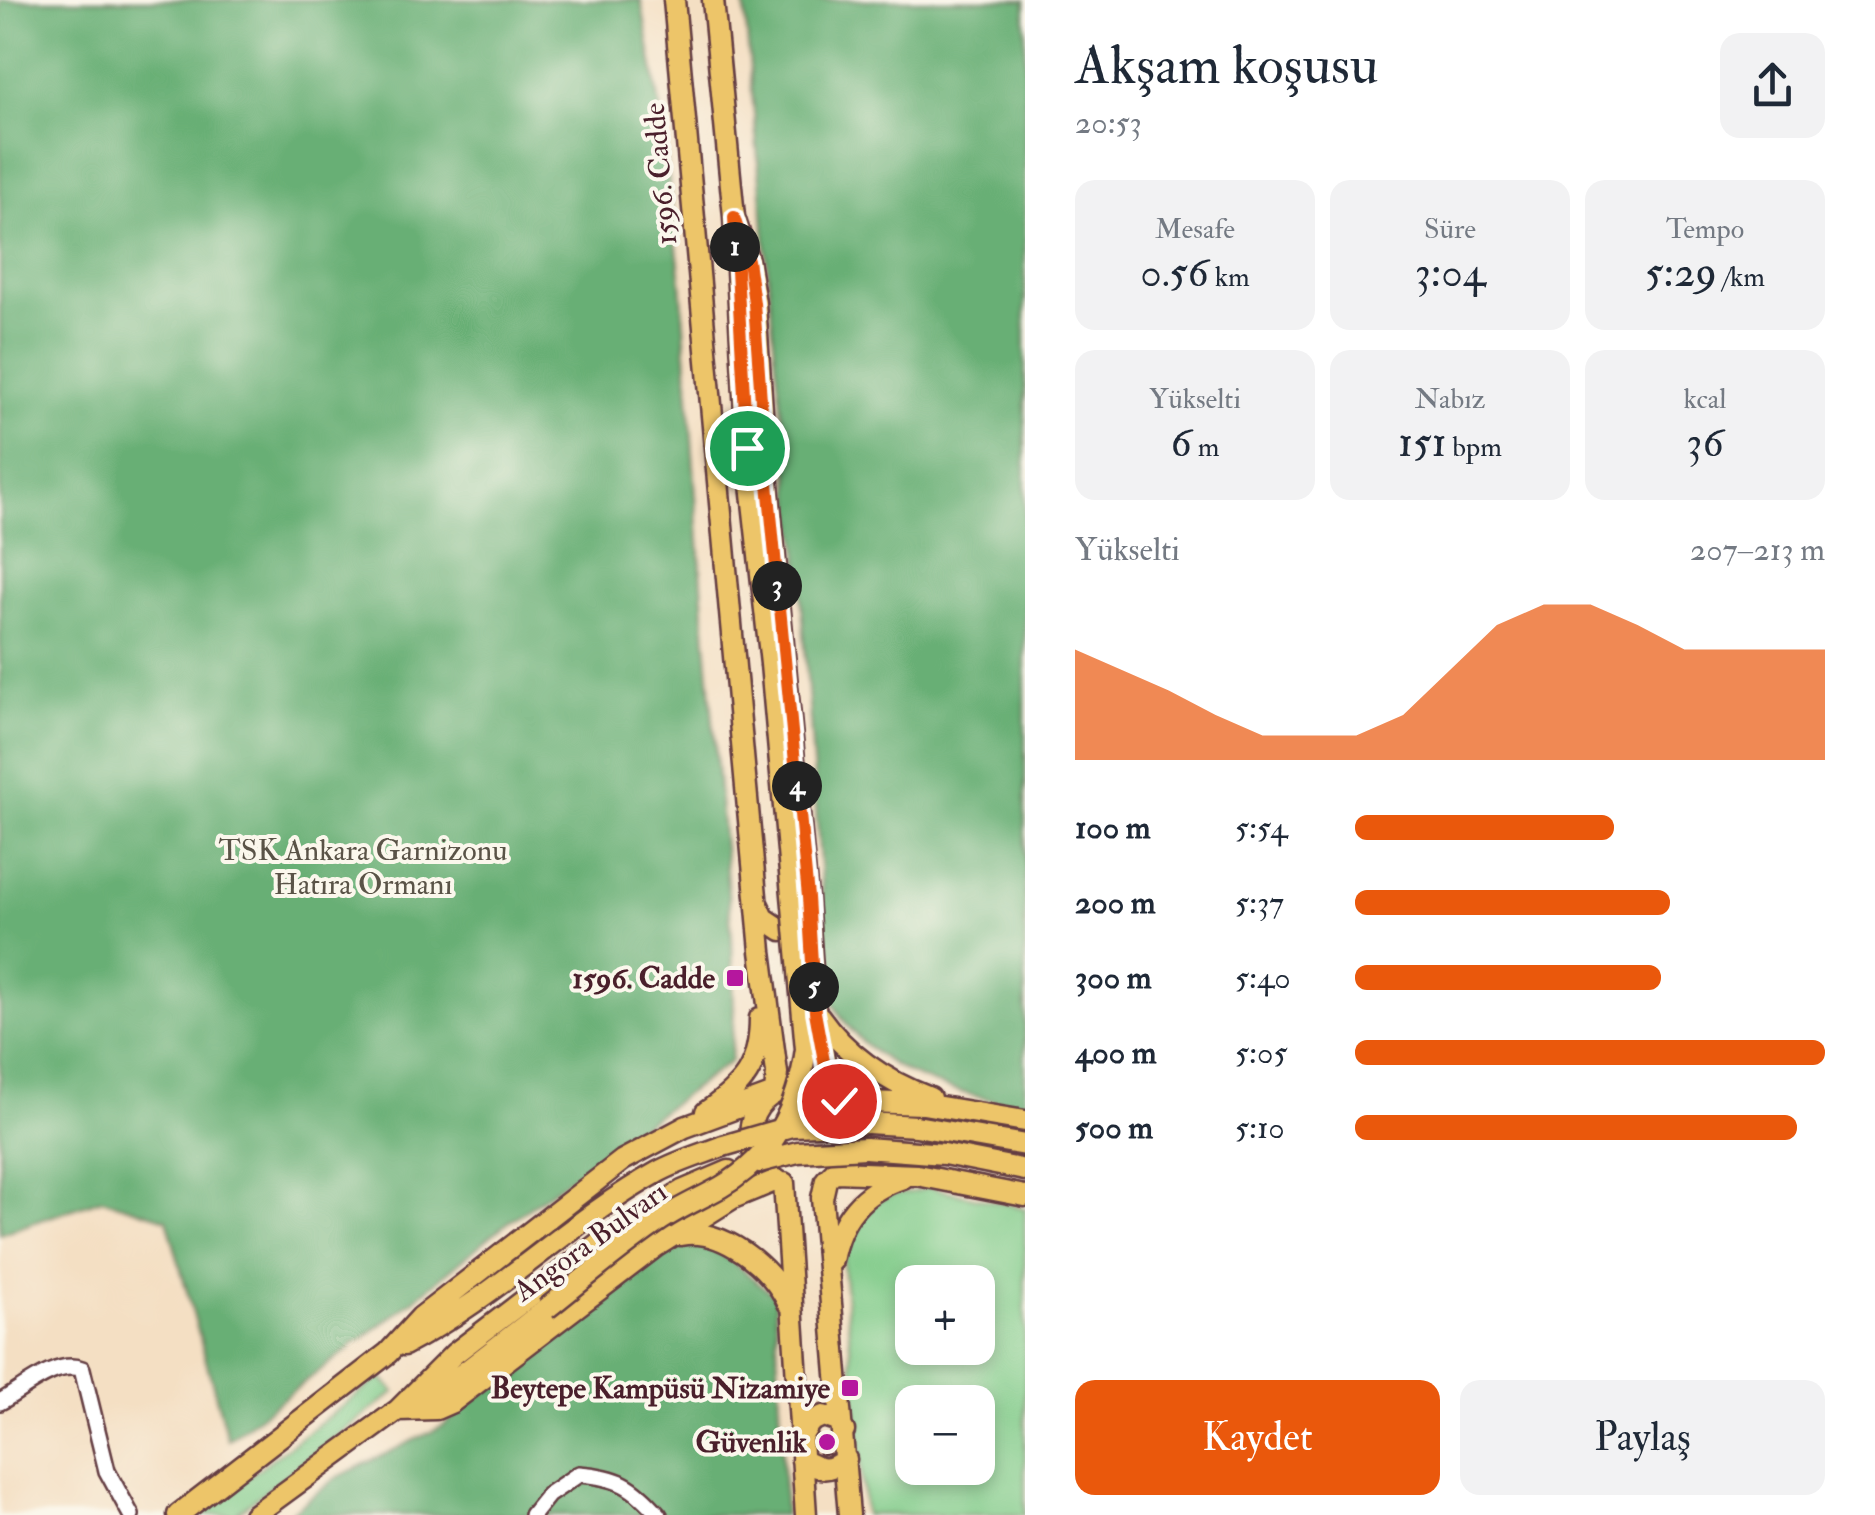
<!DOCTYPE html>
<html lang="tr">
<meta charset="utf-8">
<style>
:root{--surface:#fff;--page:#f2f2f3;--text:#1f2937;--muted:#747a83;--accent:#ea580c}
body{margin:0;font-family:"IM FELL Double Pica",serif;background:var(--page);color:var(--text);height:100vh;display:flex;flex-direction:column;font-size:38px;white-space:nowrap}
*{box-sizing:border-box;margin:0}
p{font-size:32px;color:var(--muted)}
.icon{flex:none;width:55px;height:55px;fill:none;stroke:currentColor;stroke-width:2;stroke-linecap:round;stroke-linejoin:round}
.map{position:relative;flex:1;overflow:hidden}
.side{display:flex;flex-direction:column;background:var(--surface);width:850px}
.side>*{flex:none}
.fabs{position:absolute;left:895px;top:1265px;display:grid;gap:20px}
.fabs a{display:grid;place-items:center;width:100px;height:100px;border-radius:20px;background:var(--surface);box-shadow:0 5px 15px #0003;font-size:50px}
.pin{position:absolute;display:grid;place-items:center;width:85px;height:85px;color:#fff;margin:-42px;border:5px solid #fff;border-radius:50%;box-shadow:0 2px 10px #0007}
.km{position:absolute;width:50px;height:50px;margin:-25px;border-radius:50%;background:#222;color:#fff;font-size:28px;line-height:50px;text-align:center}
.round{display:grid;place-items:center;flex:none;width:105px;height:105px;border-radius:20px;background:var(--page)}
.head{display:flex;align-items:center;justify-content:space-between;height:170px;padding:0 50px}
h1{font-size:55px;font-weight:600;line-height:75px}
.figures{display:grid;grid-template-columns:repeat(3,1fr);gap:15px;height:170px;padding:10px 50px}
.figures div{display:grid;align-content:center;border-radius:20px;background:var(--page);text-align:center}
.figures b{font-size:42px;font-weight:600}
.figures small{font-size:28px;font-weight:400}
.figures p{font-size:28px}
.chart{height:280px;padding:20px 50px}
.chart p{display:flex;justify-content:space-between}
.chart svg{width:100%;height:180px;margin-top:10px;fill:var(--accent);opacity:.7}
.cta{display:flex;gap:20px;margin-top:auto;padding:20px 50px}
.cta a{flex:1;height:115px;border-radius:20px;background:var(--accent);color:#fff;font-size:40px;font-weight:600;line-height:115px;text-align:center}
.cta a+a{background:var(--page);color:var(--text)}
ul{padding:0 50px;list-style:none;font-size:32px}
li{display:grid;grid-template-columns:160px 120px 1fr;align-items:center;height:75px}
li i{height:25px;border-radius:12px;background:var(--accent)}
main{display:flex;flex:1;min-height:0}
.map>svg:first-child{display:block}
</style>
<main>
<div class="map">
<svg width="1025" height="1515" viewBox="0 0 1025 1515">
<rect width="100%" height="100%" fill="#fbf7ec"/>
<filter id="ink" filterUnits="userSpaceOnUse"><feTurbulence type="fractalNoise" baseFrequency=".01" numOctaves="2"/><feDisplacementMap in="SourceGraphic" scale="20" xChannelSelector="R" yChannelSelector="G"/><feConvolveMatrix kernelMatrix="1 2 1 2 8 2 1 2 1" color-interpolation-filters="sRGB"/></filter>
<filter id="wash" filterUnits="userSpaceOnUse"><feTurbulence type="fractalNoise" baseFrequency=".0048" numOctaves="4" result="noise"/><feDisplacementMap in="SourceGraphic" scale="40" xChannelSelector="R" yChannelSelector="G"/><feGaussianBlur stdDeviation="2.25" result="paint"/><feColorMatrix in="noise" values="0 0 0 0 0 0 0 0 0 0 0 0 0 0 0 0 0 1.4 0 .05"/><feComposite in="paint" operator="in"/></filter>
<g filter="url(#wash)">
<rect width="100%" height="100%" fill="#f4dfc3"/>
<!-- green -->
<path fill="#80cb89" stroke="#65755a" stroke-width="2.5" fill-rule="evenodd" d="M928,1187L1025,1208V1515H865L843,1265C845,1237 860,1206 889,1196C902,1192 915,1194 928,1187ZM912,1282H978V1348H912ZM912,1402H978V1468H912Z
M381,1377L395,1392L234,1515H197Z"/>
<!-- forest -->
<path fill="#68af75" stroke="#596750" stroke-width="2.5" d="M0,0H641L660,107L681,281L706,641L732,938L734,1010L731,1061L498,1230L415,1299L228,1440L167,1219L102,1199L0,1234Z
M744,0H1025V1107C949,1091 865,1074 829,995L799,561L775,353Z
M702,1244L729,1259L775,1296L785,1515H287L338,1477L443,1426L542,1342L571,1325L641,1270L678,1246Z"/>
<g id="blocks">
<!-- building -->
<path fill="#d59e79" d="M825,1425L836,1431L838,1453L819,1455L817,1431Z"/>
</g>
</g>
<g filter="url(#ink)">
<use href="#blocks" fill-opacity="0" stroke="#643c42" stroke-width="2.5"/>
<g fill="none" stroke-linecap="round" stroke-linejoin="round">
<defs>
<path id="minor" d="M0,1402C22,1390 57,1359 82,1369L107,1471L131,1515
M532,1515L548,1495L579,1474C618,1477 633,1485 659,1515"/>
<path id="major" d="M674,0L761,951L777,1073L775,1092
M713,0L734,217L747,448L771,664
M734,217L748,260L755,303L764,442L807,897L815,1011L830,1094L843,1107L852,1134L845,1161L826,1180L822,1198L849,1515
M757,903L764,918L782,930L793,926L801,913
M819,1016C847,1056 885,1081 930,1098
M839,1101L923,1104L1025,1121
M706,1112C744,1085 760,1067 760,1018
M868,1123L916,1126L1025,1145
M865,1148L944,1154L1025,1170
M754,1154C736,1103 787,1072 830,1094
M836,1172L917,1175L1025,1196
M784,1183L806,1515
M680,1235C721,1226 772,1267 788,1303
M832,1261C840,1218 861,1192 903,1178
M404,1345C496,1298 568,1222 658,1172C678,1161 702,1154 723,1146
M414,1403L438,1393L546,1309
M398,1410L436,1409L452,1402L655,1247L733,1198L777,1180
M801,1437L810,1422L823,1416L838,1421L844,1431
M802,1460C822,1471 828,1472 846,1459
M178,1515L388,1353L421,1317L623,1160L685,1127L769,1096
M254,1515L398,1410L454,1354L603,1240L682,1191L729,1171"/>
</defs>
<!-- minor casing -->
<use href="#minor" stroke="#643c42" stroke-width="20"/>
<!-- major casing -->
<use href="#major" stroke="#643c42" stroke-width="25"/>
<!-- minor -->
<use href="#minor" stroke="#fff" stroke-width="15"/>
<!-- major -->
<use href="#major" stroke="#edc569" stroke-width="20"/>
<defs>
<path id="major-bridge" d="M723,1146L792,1126L868,1123
M755,1163L798,1152L865,1148
M546,1309C584,1279 621,1247 661,1220C680,1207 702,1198 721,1187C774,1156 798,1108 806,1049L771,664"/>
</defs>
<!-- major-bridge casing -->
<use href="#major-bridge" stroke="#643c42" stroke-width="25" stroke-linecap="butt"/>
<!-- major-bridge -->
<use href="#major-bridge" stroke="#edc569" stroke-width="20"/>
</g>
</g>
<g fill="none" stroke-linecap="round" stroke-linejoin="round" filter="url(#ink)">
<defs>
<path id="route" d="M747,448L734,217L748,260L754,303L764,442L808,897L815,1012L830,1094L839,1101"/>
</defs>
<!-- route casing -->
<use href="#route" stroke="#fff" stroke-width="20"/>
<!-- route -->
<use href="#route" stroke="#ea580c" stroke-width="12"/>
</g>
<!-- markers -->
<g fill="#b5179e" stroke="#fbf7ec" stroke-width="4">
<rect x="725" y="968" width="20" height="20" rx="5"/>
<rect x="840" y="1378" width="20" height="20" rx="5"/>
<circle cx="827" cy="1442" r="10"/>
</g>
<g text-anchor="middle" stroke-width="8" stroke-linejoin="round" paint-order="stroke">
<!-- street labels -->
<g font-size="30" fill="#4a1f2b" stroke="#fbf7ec">
<text transform="translate(660 174) rotate(-95)" y="10">1596. Cadde</text>
<text transform="translate(590 1241) rotate(-36)" y="10">Angora Bulvarı</text>
</g>
<!-- park labels -->
<g font-size="30" fill="#5a5347" stroke="#fbf7ec">
<text x="363" y="860">TSK Ankara Garnizonu<tspan x="363" dy="34">Hatıra Ormanı</tspan></text>
</g>
<!-- poi labels -->
<g font-size="30" font-weight="bold" fill="#4a1f2b" stroke="#fbf7ec" text-anchor="end">
<text x="715" y="988">1596. Cadde</text>
<text x="830" y="1398">Beytepe Kampüsü Nizamiye</text>
<text x="807" y="1452">Güvenlik</text>
</g>
</g>
</svg>
<div class="fabs">
<a>+</a>
<a>−</a>
</div>
<div class="pin" style="left:747px;top:448px;background:#1e9e55"><svg class="icon" aria-label="arrive" viewBox="0 0 24 24"><path d="M6 21V4h12l-3 4 3 4H6"/></svg></div>
<div class="pin" style="left:839px;top:1101px;background:#d93025"><svg class="icon" aria-label="check" viewBox="0 0 24 24"><path d="M5 12l5 5 9-10"/></svg></div>
<b class="km" style="left:735px;top:247px">1</b>
<b class="km" style="left:777px;top:586px">3</b>
<b class="km" style="left:797px;top:786px">4</b>
<b class="km" style="left:814px;top:987px">5</b>
</div>
<section class="side">
<div class="head"><div><h1>Akşam koşusu</h1><p>20:53</p></div><a class="round"><svg class="icon" aria-label="share" viewBox="0 0 24 24"><path d="M12 15V3M7 8l5-5 5 5M5 13v7h14v-7"/></svg></a></div>
<div class="figures">
<div><p>Mesafe</p><b>0.56<small> km</small></b></div>
<div><p>Süre</p><b>3:04</b></div>
<div><p>Tempo</p><b>5:29<small> /km</small></b></div>
</div>
<div class="figures">
<div><p>Yükselti</p><b>6<small> m</small></b></div>
<div><p>Nabız</p><b>151<small> bpm</small></b></div>
<div><p>kcal</p><b>36</b></div>
</div>
<div class="chart"><p><span>Yükselti</span>207–213 m</p>
<svg viewBox="0 0 160 44" preserveAspectRatio="none"><path d="M0 44V17L10 22L20 27L30 33L40 38L50 38L60 38L70 33L80 22L90 11L100 6L110 6L120 11L130 17L140 17L150 17L160 17V44z"/></svg>
</div>
<ul>
<li><b>100 m</b>5:54<i style="width:55%"></i></li>
<li><b>200 m</b>5:37<i style="width:67%"></i></li>
<li><b>300 m</b>5:40<i style="width:65%"></i></li>
<li><b>400 m</b>5:05<i style="width:100%"></i></li>
<li><b>500 m</b>5:10<i style="width:94%"></i></li>
</ul>
<div class="cta"><a>Kaydet</a><a>Paylaş</a></div>
</section>
</main>
